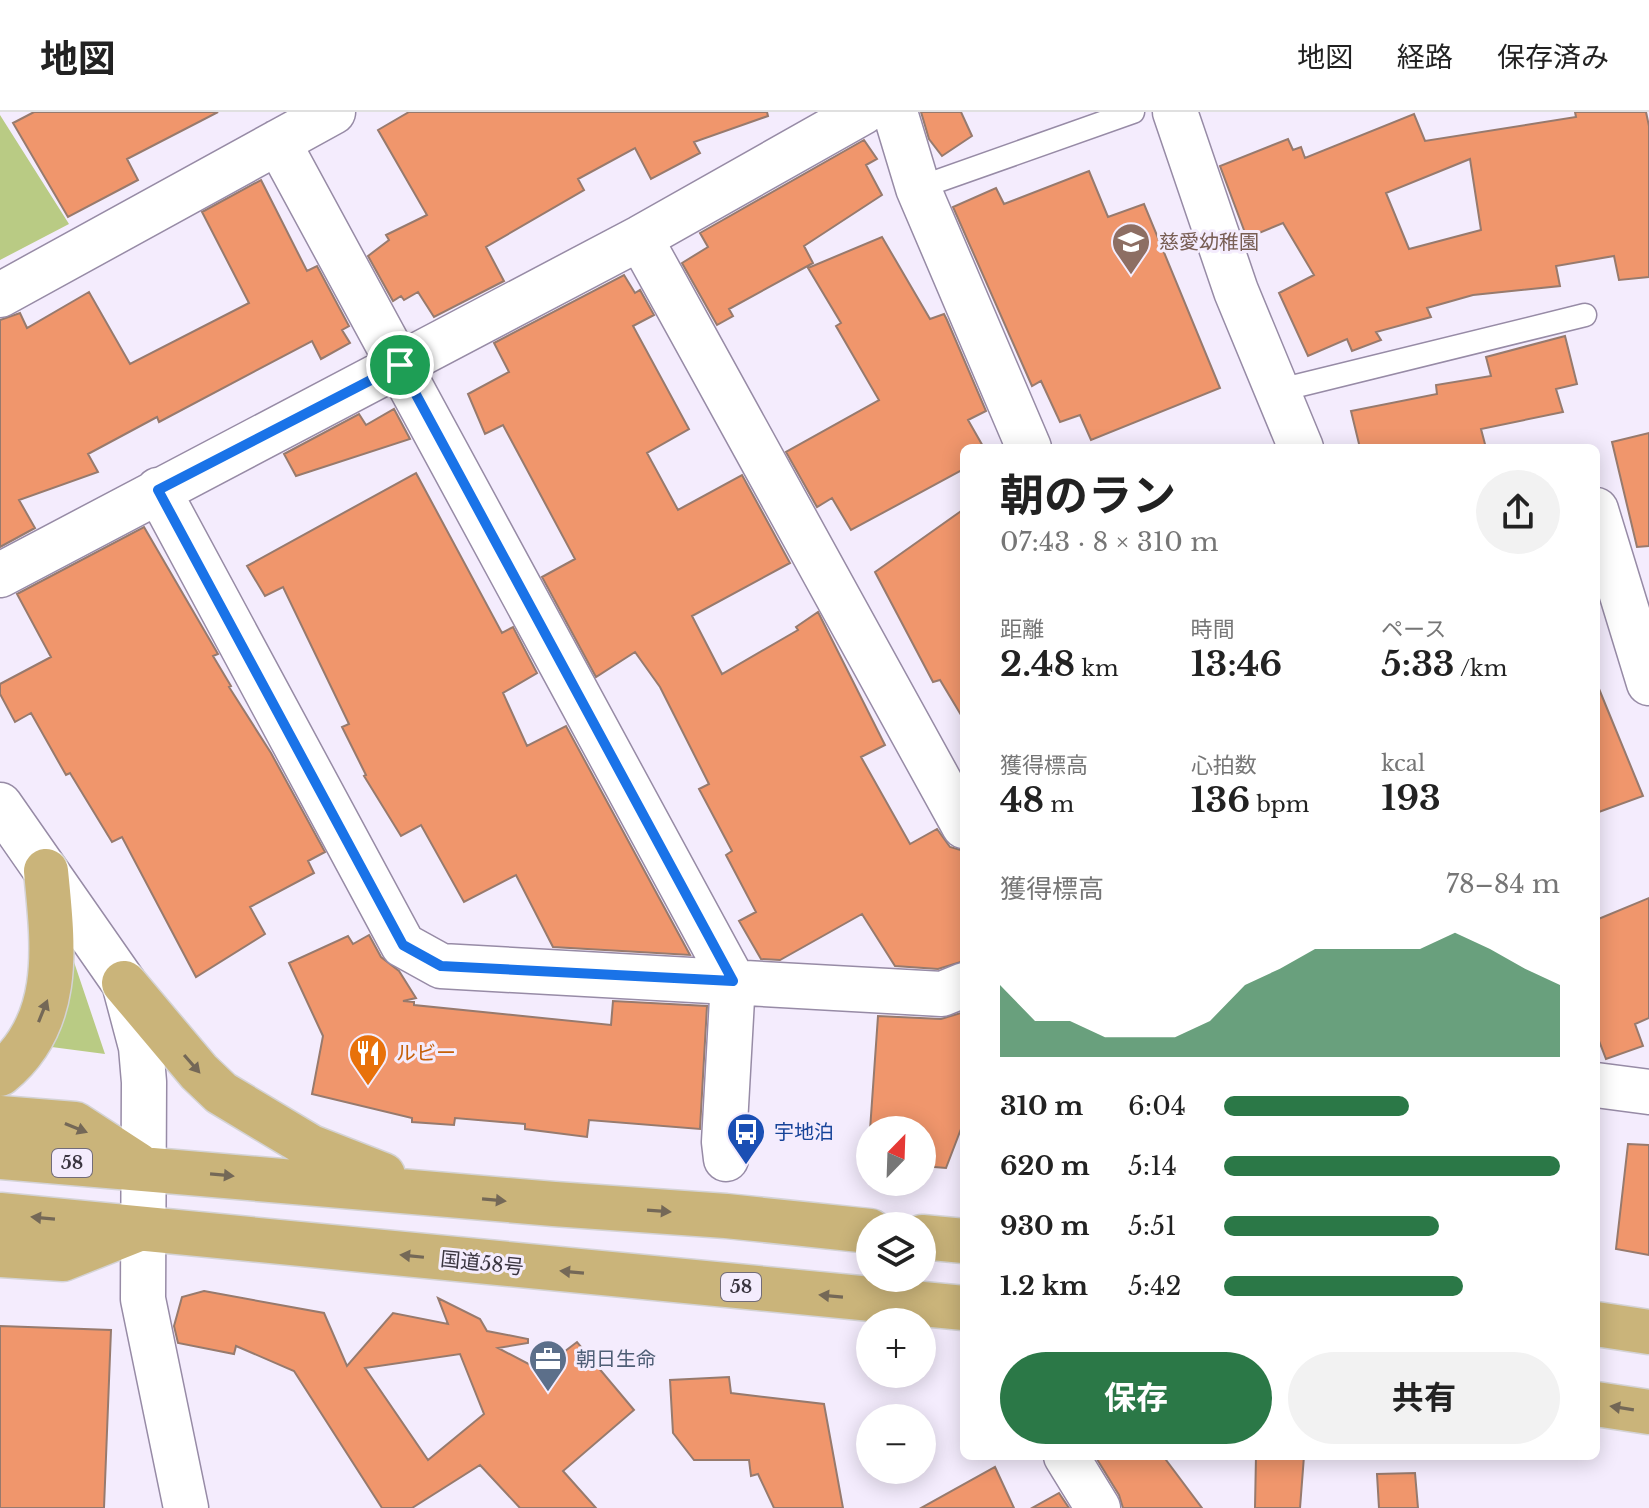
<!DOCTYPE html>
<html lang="ja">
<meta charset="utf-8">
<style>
:root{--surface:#fff;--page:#f2f2f2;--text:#222;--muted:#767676;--line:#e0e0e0;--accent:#2b7847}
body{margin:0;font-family:"Libre Baskerville","Noto Sans JP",serif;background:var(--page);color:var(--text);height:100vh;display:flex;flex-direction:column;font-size:30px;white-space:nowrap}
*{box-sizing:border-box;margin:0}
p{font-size:26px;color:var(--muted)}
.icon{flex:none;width:44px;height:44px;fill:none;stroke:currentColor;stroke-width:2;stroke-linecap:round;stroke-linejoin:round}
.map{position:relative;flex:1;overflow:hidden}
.details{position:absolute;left:960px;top:332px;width:640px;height:1016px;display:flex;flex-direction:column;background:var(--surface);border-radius:12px;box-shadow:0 4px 20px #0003}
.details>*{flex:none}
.needle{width:52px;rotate:23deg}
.fabs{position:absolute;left:856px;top:1004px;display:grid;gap:16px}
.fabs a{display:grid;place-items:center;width:80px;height:80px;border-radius:50%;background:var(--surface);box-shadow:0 4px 20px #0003;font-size:40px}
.pin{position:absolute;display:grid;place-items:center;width:68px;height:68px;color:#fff;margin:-34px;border:4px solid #fff;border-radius:50%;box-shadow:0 2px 8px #0007}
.round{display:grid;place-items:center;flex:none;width:84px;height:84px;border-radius:42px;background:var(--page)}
.head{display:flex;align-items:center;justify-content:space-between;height:136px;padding:0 40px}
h1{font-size:44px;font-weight:700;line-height:60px}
.stats{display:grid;grid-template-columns:repeat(3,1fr);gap:12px;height:136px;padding:8px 40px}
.stats div{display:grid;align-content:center}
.stats b{font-size:34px;font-weight:700}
.stats small{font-size:22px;font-weight:400}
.stats p{font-size:22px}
.chart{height:224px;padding:16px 40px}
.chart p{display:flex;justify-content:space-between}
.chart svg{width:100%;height:144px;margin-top:8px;fill:var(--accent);opacity:.7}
.action{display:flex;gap:16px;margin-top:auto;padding:16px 40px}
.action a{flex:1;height:92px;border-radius:48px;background:var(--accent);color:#fff;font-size:32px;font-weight:700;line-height:92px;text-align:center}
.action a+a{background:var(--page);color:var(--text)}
ul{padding:0 40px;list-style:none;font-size:26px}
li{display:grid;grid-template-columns:128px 96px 1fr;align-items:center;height:60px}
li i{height:20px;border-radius:10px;background:var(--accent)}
header{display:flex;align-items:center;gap:48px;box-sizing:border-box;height:112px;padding:0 40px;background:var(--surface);border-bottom:2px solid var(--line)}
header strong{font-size:38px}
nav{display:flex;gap:44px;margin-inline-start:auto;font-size:28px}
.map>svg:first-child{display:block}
</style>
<header>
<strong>地図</strong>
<nav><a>地図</a><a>経路</a><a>保存済み</a></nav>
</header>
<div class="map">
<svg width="1649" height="1396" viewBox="0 0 1649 1396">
<rect width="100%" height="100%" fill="#f4ecfd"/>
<!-- green -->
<path fill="#b9cb84" d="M0,3L69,112L0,148Z
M74,850L105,942L44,934L62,902Z"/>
<!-- building -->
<path fill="#f0966c" stroke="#977a6d" stroke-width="2" fill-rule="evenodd" d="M34,0H218L127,47L138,68L68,105L13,11Z
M409,0H767L768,4L694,30L700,41L651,67L635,36L578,67L584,78L486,135L504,169L434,205L418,180L404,188L401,184L393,189L368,144L389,128L386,123L427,103L378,18Z
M921,0H961L972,24L942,44L929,27Z
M1575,0H1646L1649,14V165L1619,168L1614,144L1556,154L1560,174L1473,183L1427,196L1431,205L1376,220L1381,228L1352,239L1347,227L1308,244L1279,181L1314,163L1283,111L1247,126L1220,54L1288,27L1293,38L1301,35L1305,46L1414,2L1425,29L1576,5ZM1470,47L1481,118L1409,137L1386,81Z
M864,28L877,47L866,53L882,83L804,134L813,151L729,197L733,204L717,213L682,151L708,135L700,121Z
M1089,59L1108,105L1144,92L1220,276L1091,328L1080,303L1060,310L1041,269L1032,274L953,95L996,76L1004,92Z
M261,68L307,159L317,154L349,214L342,218L350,231L321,247L312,229L159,310L157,305L88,342L98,360L19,388L35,416L0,435V208L20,201L27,216L89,180L130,252L249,191L202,100Z
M882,125L930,207L944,202L947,208L986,299L968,308L984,336H964V357L851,418L832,386L817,395L786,340L879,288L836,214L841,211L808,156Z
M624,163L635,181L640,178L654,203L633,214L689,317L647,341L678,398L742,363L790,451L692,504L722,562L798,518L796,515L818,500L885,633L861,645L910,732L937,717L950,735L964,739V849L938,857L895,854L862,802L780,848L761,847L739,809L756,800L726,743L732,739L699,677L709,672L660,575L635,540L596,565L542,465L575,447L503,313L485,322L468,282L509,260L494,231Z
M1565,224L1577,272L1556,277L1563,300L1481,317L1486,336H1360L1351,299L1437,282L1436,273L1491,264L1486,245Z
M394,297L410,327L296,364L284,342L359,302L366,313Z
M1649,321V434L1637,435L1612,330Z
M416,361L502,521L513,515L537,561L503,581L527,634L566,614L690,843L553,835L516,763L464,790L421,713L401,724L364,664L366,663L342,615L349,612L283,475L265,484L247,454Z
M964,397V608L940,568L933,570L875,460Z
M144,415L218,542L213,544L231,574L229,575L271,641L325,740L308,749L314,761L250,795L265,822L196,865L122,725L112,730L70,661L66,663L31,601L15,610L0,582V572L51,545L17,482Z
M1597,572L1643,684L1596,701V573Z
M1649,786V906L1635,912L1643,934L1606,947L1596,921V808Z
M369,823L381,845L399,859L416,886L403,889L414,890V893L611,913L613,889L707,894L700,1017L589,1008L587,1025L525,1017V1012L455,1006L454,1013L412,1010V1006L312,982L323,924L289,851L348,824L353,832Z
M964,900V1009L946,1056L922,1054V1018H870L878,904L941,907Z
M1628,1032L1649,1033V1143L1616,1137Z
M204,1179L324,1201L347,1254L393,1201L448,1212L438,1186L480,1207L487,1219L528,1227V1231L498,1236L540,1258L577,1230L634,1298L563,1359L596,1396H520L480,1353L412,1396H382L294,1259L236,1234L234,1242L178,1231L174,1214L182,1185ZM460,1242L484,1302L428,1348L365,1256Z
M0,1214L111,1218L104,1396H0Z
M729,1265L731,1281L824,1292L843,1396H774L758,1362L751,1364L749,1348H694L673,1321L670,1268Z
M1095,1344H1163L1202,1396H1123L1119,1383Z
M1256,1344H1304L1300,1396H1255Z
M995,1355L1014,1396H921Z
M1415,1361L1418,1396H1379L1377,1362Z
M1059,1381L1069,1396H1032Z"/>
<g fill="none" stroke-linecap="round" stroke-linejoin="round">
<defs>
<path id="service" d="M918,76L1133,0
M1276,279L1585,203"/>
<path id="minor" d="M895,0L918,76L1029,336
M1175,0L1236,179L1301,336
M278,30L733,869L724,1030L726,1047
M640,126L964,714
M0,183L333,0
M158,378L403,833L441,854L942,882L964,873
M1596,398L1649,571
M0,463L640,126L863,0
M1596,973L1649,980
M1066,1344L1098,1396"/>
<path id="tertiary" d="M0,693L124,871L141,935L144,970L143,1187L186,1396"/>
<path id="trunk" d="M124,871L199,960L221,981L311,1035L383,1063
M0,962C64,910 53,832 46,759
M0,1006L75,1012L138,1053
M0,1045L554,1092L726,1104L870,1119
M0,1103L964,1196
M922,1125L964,1129
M0,1143L63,1147L136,1118
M1596,1212L1649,1220
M1596,1292L1649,1300"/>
</defs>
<!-- service casing -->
<use href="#service" stroke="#978ba6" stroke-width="25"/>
<!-- minor casing -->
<use href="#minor" stroke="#978ba6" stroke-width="47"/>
<!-- tertiary casing -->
<use href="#tertiary" stroke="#978ba6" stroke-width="47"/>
<!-- trunk casing -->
<use href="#trunk" stroke="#d4d3d5" stroke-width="47"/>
<!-- service -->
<use href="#service" stroke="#fff" stroke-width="22"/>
<!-- minor -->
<use href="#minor" stroke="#fff" stroke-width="44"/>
<!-- tertiary -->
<use href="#tertiary" stroke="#fff" stroke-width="44"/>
<!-- trunk -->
<use href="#trunk" stroke="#cab47a" stroke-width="44"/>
</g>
<!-- one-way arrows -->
<defs><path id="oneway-solid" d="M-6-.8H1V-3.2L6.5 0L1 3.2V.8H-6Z" transform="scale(2)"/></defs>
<g fill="#746857">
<use href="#oneway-solid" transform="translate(43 899) rotate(-68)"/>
<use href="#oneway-solid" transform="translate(192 952) rotate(49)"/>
<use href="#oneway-solid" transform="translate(76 1016) rotate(22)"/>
<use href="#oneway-solid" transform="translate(222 1063) rotate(5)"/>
<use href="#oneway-solid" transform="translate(494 1088) rotate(5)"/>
<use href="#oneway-solid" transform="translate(659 1099) rotate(4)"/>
<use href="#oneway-solid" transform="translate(43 1106) rotate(-175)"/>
<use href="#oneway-solid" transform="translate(412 1144) rotate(-174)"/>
<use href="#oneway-solid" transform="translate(572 1160) rotate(-175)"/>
<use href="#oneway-solid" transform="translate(831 1184) rotate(-175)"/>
<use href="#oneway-solid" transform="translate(1622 1296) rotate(-171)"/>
</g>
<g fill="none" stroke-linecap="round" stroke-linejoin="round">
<defs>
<path id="route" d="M400,253L733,869L441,854L403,833L158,378Z"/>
</defs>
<!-- route casing -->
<use href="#route" stroke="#fff" stroke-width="16"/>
<!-- route -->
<use href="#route" stroke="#1a73e8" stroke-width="10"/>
</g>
<!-- icons -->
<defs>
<symbol id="school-pin" viewBox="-11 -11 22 30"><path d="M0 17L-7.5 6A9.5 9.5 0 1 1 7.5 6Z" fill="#8d6e63" stroke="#f4ecfd"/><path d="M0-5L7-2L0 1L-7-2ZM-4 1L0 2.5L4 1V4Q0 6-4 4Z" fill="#fff"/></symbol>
<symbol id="restaurant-pin" viewBox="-11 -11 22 30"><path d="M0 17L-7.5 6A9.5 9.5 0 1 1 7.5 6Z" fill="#e8710a" stroke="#f4ecfd"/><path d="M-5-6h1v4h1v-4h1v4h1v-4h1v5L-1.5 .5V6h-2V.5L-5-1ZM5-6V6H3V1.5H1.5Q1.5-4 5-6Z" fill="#fff"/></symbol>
<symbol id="bus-pin" viewBox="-11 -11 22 30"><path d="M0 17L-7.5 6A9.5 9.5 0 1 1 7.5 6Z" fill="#1a4fb4" stroke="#f4ecfd"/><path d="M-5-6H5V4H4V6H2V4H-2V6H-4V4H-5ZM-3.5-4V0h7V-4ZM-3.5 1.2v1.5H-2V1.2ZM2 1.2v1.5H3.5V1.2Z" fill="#fff"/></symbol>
<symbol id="office-pin" viewBox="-11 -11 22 30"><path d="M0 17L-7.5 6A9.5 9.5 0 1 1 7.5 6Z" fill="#5c6f8a" stroke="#f4ecfd"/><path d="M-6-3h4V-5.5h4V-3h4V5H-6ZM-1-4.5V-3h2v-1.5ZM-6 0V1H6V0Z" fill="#fff"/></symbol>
</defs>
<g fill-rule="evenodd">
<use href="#school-pin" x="1109" y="108" width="44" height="60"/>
<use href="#restaurant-pin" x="346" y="919" width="44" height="60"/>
<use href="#bus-pin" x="724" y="998" width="44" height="60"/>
<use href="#office-pin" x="526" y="1225" width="44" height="60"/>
</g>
<g text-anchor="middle" stroke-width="6" stroke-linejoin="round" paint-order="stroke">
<!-- shield labels -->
<g fill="#f4ecfd" stroke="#726c79" stroke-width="2">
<rect x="52" y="1037" width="40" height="28" rx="6"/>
<rect x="721" y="1161" width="40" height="28" rx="6"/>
</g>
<g font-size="18" font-weight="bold" fill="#3a3540">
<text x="72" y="1057">58</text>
<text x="741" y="1181">58</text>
</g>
<!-- education labels -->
<g font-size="20" fill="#785e54" stroke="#f4ecfd" text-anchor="start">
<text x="1159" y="137">慈愛幼稚園</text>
</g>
<!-- food labels -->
<g font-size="20" fill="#c56008" stroke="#f4ecfd" text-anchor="start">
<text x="396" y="948">ルビー</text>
</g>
<!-- transit labels -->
<g font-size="20" fill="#164399" stroke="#f4ecfd" text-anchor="start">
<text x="774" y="1027">宇地泊</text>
</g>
<!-- street labels -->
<g font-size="20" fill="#3a3540" stroke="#f4ecfd">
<text transform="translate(482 1151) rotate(6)" y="7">国道58号</text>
</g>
<!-- service labels -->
<g font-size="20" fill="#4e5e75" stroke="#f4ecfd" text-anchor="start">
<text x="576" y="1254">朝日生命</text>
</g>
</g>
</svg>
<div class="fabs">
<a><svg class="needle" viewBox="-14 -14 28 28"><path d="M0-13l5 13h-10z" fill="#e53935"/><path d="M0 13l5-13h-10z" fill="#767676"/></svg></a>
<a><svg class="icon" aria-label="layers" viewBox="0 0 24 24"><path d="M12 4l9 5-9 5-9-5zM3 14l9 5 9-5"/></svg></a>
<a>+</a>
<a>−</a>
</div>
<div class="pin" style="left:400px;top:253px;background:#1e9e55"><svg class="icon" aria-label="arrive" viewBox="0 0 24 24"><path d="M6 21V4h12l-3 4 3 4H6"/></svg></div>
<section class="details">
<div class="head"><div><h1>朝のラン</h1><p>07:43 · 8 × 310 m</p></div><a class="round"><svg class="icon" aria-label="share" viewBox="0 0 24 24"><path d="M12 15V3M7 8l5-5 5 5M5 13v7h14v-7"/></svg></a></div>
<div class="stats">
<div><p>距離</p><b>2.48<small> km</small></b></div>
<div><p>時間</p><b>13:46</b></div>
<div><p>ペース</p><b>5:33<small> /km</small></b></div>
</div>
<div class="stats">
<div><p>獲得標高</p><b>48<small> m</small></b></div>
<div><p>心拍数</p><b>136<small> bpm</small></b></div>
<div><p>kcal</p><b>193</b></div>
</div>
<div class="chart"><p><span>獲得標高</span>78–84 m</p>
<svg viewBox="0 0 160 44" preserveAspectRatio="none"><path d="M0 44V22L10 33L20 33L30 38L40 38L50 38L60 33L70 22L80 17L90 11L100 11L110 11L120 11L130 6L140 11L150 17L160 22V44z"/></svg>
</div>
<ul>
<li><b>310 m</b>6:04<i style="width:55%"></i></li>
<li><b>620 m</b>5:14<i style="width:100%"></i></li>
<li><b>930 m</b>5:51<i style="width:64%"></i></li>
<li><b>1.2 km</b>5:42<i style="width:71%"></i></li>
</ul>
<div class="action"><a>保存</a><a>共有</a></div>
</section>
</div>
